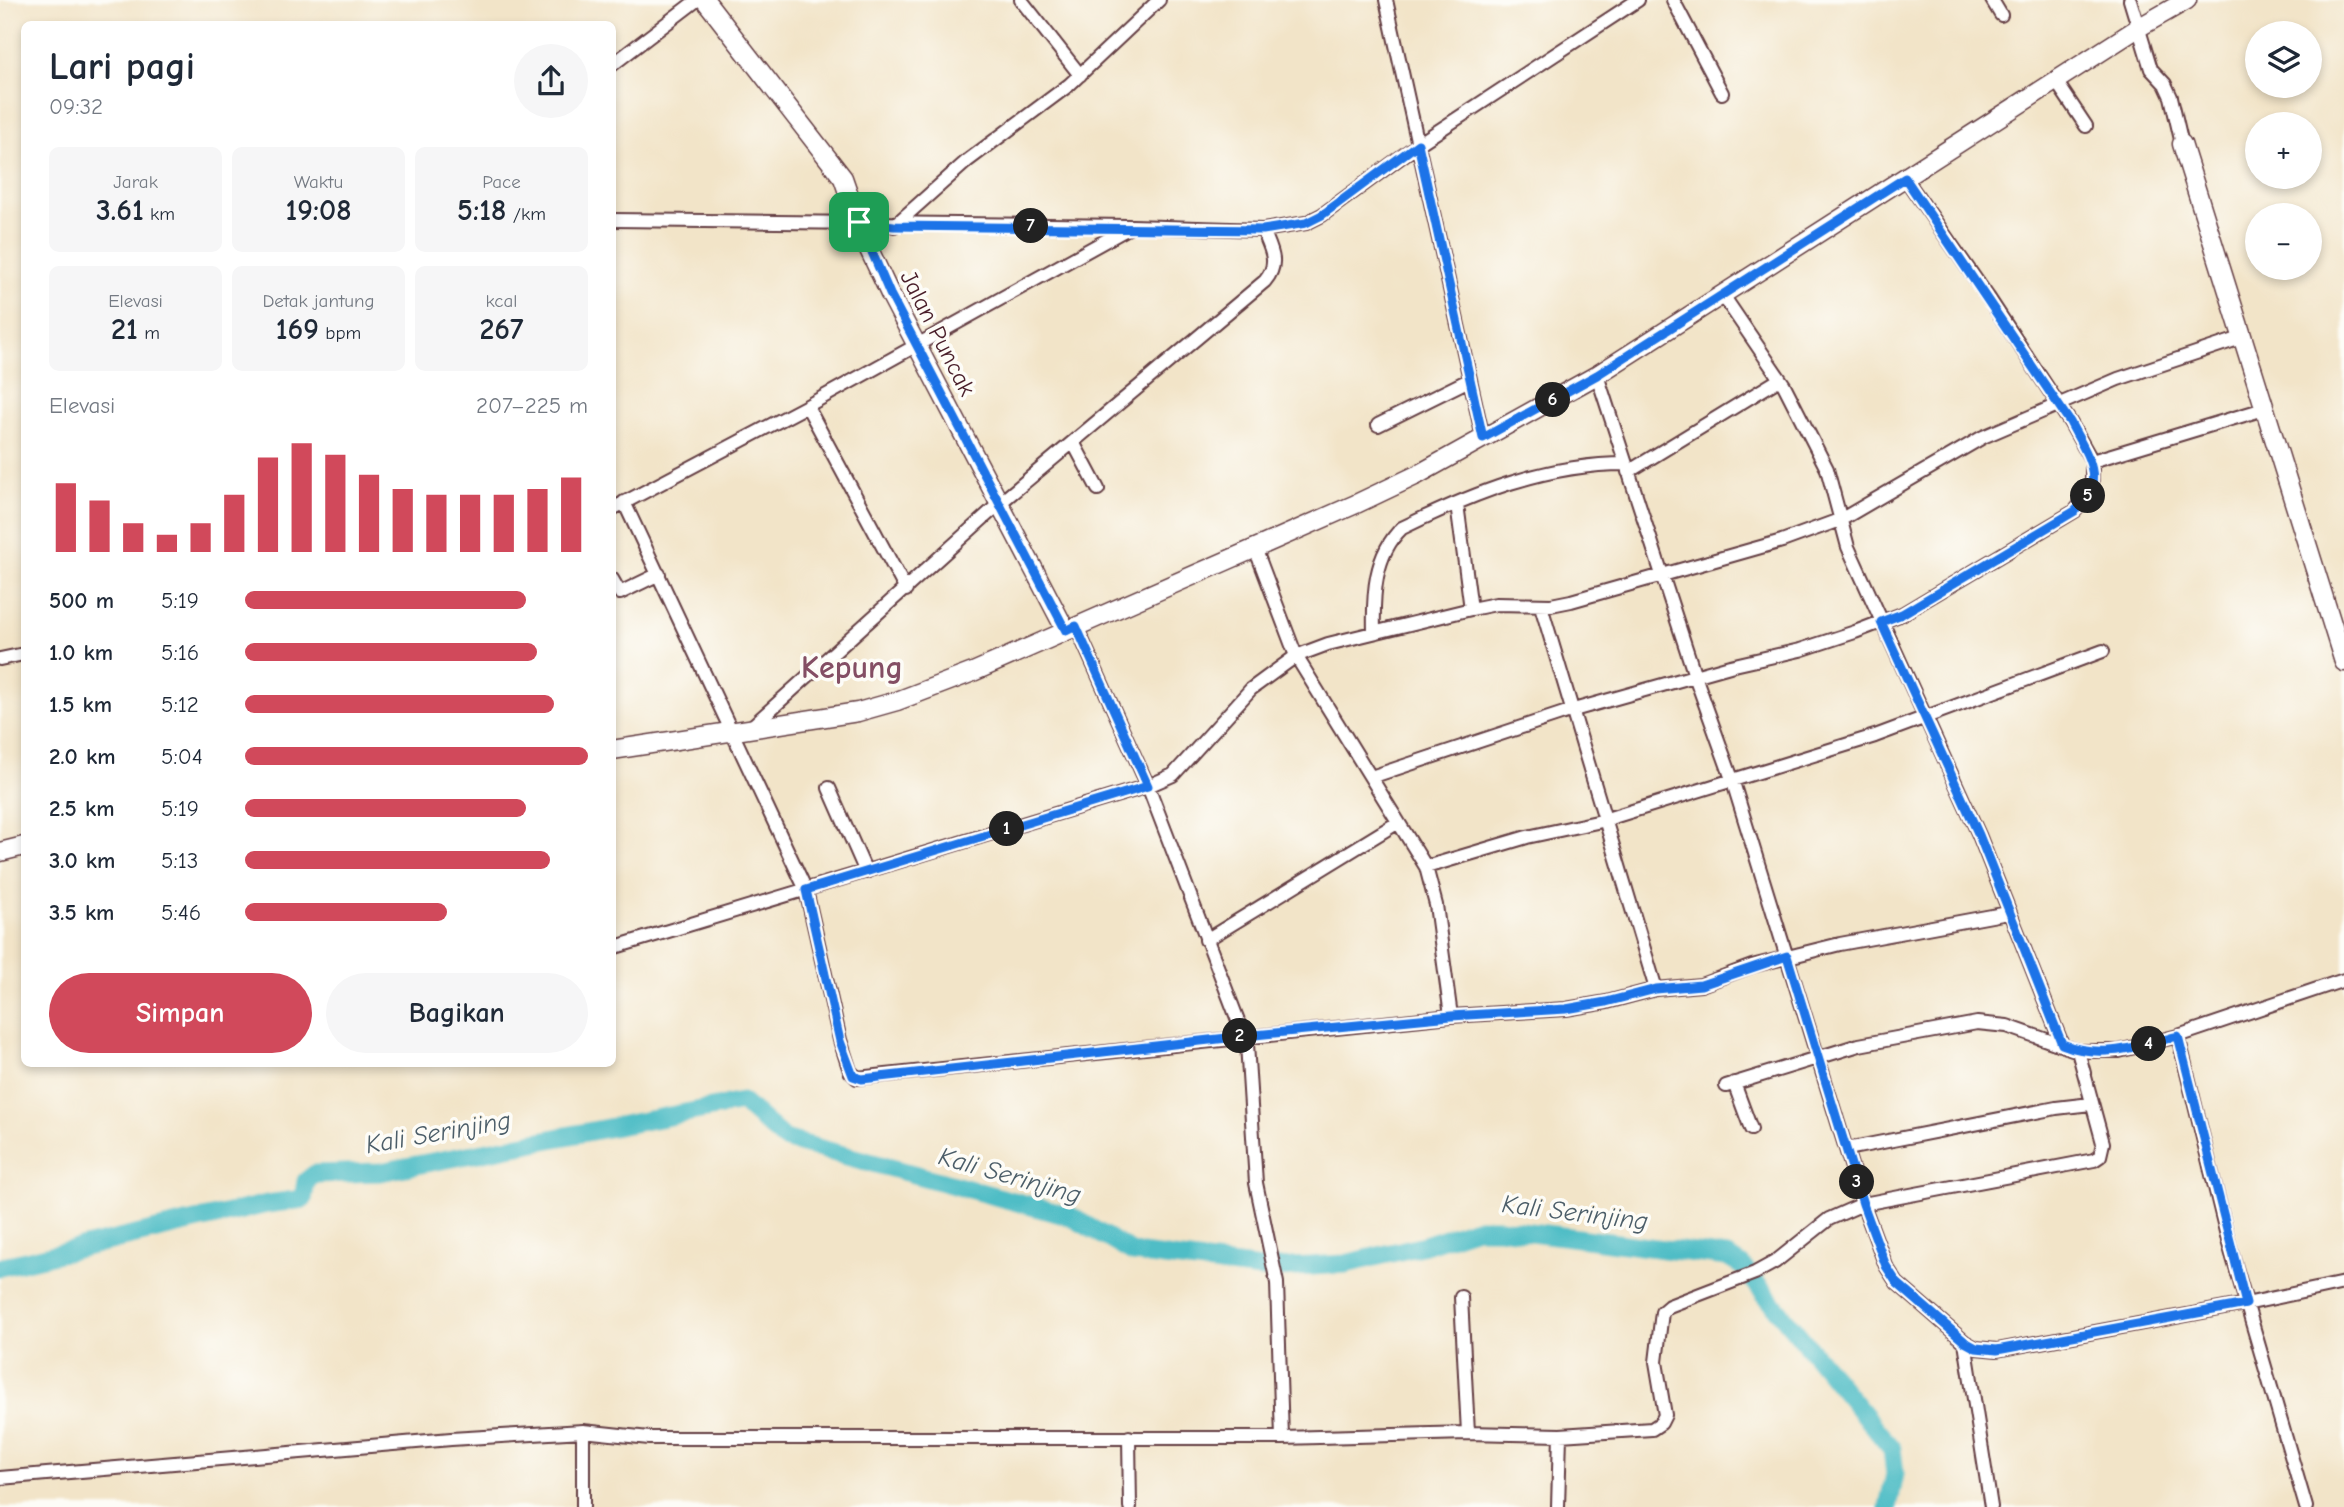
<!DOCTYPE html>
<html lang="id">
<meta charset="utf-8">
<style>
:root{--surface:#fff;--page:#f6f6f7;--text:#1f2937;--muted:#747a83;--accent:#d1495b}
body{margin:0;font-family:"Comic Neue",sans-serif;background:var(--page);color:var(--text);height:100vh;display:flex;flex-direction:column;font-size:26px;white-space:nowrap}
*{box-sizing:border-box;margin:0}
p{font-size:23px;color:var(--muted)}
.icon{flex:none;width:38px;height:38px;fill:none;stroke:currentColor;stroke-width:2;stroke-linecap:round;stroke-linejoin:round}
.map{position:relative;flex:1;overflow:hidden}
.side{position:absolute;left:21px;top:21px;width:595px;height:1046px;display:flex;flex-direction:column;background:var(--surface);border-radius:10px;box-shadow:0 4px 10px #0003}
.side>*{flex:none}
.tools{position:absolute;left:2245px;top:21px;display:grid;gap:14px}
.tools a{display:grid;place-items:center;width:77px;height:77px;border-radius:50%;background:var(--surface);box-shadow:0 4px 10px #0003;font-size:35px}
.pin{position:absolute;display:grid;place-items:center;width:60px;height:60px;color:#fff;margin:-30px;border-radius:14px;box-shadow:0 4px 10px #0006}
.km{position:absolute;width:35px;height:35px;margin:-18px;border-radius:50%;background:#222;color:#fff;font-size:19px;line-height:35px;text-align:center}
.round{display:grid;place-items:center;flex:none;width:74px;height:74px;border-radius:37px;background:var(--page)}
.head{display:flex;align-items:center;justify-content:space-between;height:119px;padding:0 28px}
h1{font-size:38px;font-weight:700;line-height:52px}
.figures{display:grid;grid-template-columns:repeat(3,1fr);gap:10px;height:119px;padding:7px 28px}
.figures div{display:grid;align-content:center;border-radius:10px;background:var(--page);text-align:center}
.figures b{font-size:30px;font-weight:700}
.figures small{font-size:19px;font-weight:400}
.figures p{font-size:19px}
.chart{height:196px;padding:14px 28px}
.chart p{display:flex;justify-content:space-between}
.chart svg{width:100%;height:126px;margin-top:7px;stroke:var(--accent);stroke-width:6}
.button{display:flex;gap:14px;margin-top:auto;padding:14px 28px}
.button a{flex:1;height:80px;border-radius:42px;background:var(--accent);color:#fff;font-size:28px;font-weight:700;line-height:80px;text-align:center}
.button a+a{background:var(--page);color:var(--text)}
ul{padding:0 28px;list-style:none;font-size:23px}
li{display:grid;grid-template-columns:112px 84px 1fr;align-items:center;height:52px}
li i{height:18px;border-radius:9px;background:var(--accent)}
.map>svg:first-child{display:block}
</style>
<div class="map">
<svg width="2344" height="1507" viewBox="0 0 2344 1507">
<rect width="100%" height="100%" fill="#fdfcf7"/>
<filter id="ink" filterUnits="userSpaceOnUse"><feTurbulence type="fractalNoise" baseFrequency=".0143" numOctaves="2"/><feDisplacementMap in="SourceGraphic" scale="14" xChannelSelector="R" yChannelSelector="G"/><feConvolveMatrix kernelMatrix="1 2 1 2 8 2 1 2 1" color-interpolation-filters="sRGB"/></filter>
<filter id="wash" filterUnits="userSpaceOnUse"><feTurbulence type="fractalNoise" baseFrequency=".00686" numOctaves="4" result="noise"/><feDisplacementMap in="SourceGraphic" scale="28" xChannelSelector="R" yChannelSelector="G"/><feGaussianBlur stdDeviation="1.57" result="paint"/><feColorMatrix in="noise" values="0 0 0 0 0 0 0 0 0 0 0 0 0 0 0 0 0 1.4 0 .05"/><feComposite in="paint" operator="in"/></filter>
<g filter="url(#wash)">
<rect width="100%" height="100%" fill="#f2e4c8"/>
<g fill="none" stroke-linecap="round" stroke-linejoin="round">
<!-- river -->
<path stroke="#4fbdc6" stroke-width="19" d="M0,1267L267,1204L303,1199L306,1181L315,1174L380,1172L742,1102L784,1139L1072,1217L1133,1253L1261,1269L1345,1264L1425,1245L1476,1228H1499L1727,1257L1742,1266L1892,1449L1895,1474L1888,1507"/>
</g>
</g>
<g filter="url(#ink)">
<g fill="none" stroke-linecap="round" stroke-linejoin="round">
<defs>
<path id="street" d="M1021,0L1080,75
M1386,0L1483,438
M1673,0L1722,93
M1992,0L2001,15
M2130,0L2151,69L2165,84L2171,97L2182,144
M612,65L697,0
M2056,81L2086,126
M1905,178L1988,297L2070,422L2092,461L2264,409
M612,220L1129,226
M894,226L967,161L1069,85L1159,0
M1722,294L1784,385L1827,469L1848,547L1979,835L2062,1044
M1597,375L1695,676L1732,779L1863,1204L1886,1266L1897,1283L1965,1342L1976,1348L1997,1350L2246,1304L2344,1283
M807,406L906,590
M1378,425L1469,380
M1073,442L1098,489
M1628,472L1780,379
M624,502L806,890L840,1040L850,1071L857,1078L1451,1016L1566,1009L1607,1002L1656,989L1701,985L1752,966L1840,944L2008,913
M1457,504L1471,609
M612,509L807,406L1132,226L1263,230L1306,223L1322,215L1420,143L1638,0
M1255,548L1296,656L1426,867L1436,905L1451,1016
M612,579L620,593L659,574
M1541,606L1656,989
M1076,626L1148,786L1247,1044L1256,1183L1277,1283L1282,1438
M1374,632C1373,595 1374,555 1402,528C1474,493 1545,464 1626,464
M0,659L24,654
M749,729L1000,503L1265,281C1280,263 1271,250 1263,230
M1371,777L1570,711L1730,666L1800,650L1855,632L1902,614L2075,511L2092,490V461
M829,788L866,872
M1426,867L1527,837L1597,822L1875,736L2103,651
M1206,940L1397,823
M612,948L1148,786L1173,775L1251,689L1296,656L1328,644L1471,609L1496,604L1551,605L1571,601L1782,541L1842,519L1983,437L2118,379L2241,338
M2178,1036L2229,1244L2306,1507
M1734,1083L1751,1129
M1726,1086L1859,1045L1977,1023L2007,1026L2078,1051H2119L2178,1036L2344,980
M1847,1149L2056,1108L2091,1104
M1461,1297L1468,1433
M1965,1342L1991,1507
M583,1431V1507
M1129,1437L1130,1507
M0,1478L451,1439L583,1431L649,1438H1282L1468,1433L1560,1435L1652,1429L1661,1423L1665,1415L1656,1362L1662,1312L1669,1306L1755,1273L1775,1262L1829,1219L1863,1204L2094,1160L2100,1156L2103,1143L2078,1051
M1558,1507L1560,1435"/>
<path id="secondary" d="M705,0L843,178L865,241L890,294L1066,631
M2182,144L2344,662
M612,750L858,712L897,701L973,672L1356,504L1417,475L1597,375L2138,28L2187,0
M0,852L24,846"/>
</defs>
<!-- street casing -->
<use href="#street" stroke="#633d43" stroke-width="16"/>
<!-- secondary casing -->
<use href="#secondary" stroke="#633d43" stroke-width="21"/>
<!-- street -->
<use href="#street" stroke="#fff" stroke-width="12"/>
<!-- secondary -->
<use href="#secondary" stroke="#fff" stroke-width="18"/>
</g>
</g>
<g fill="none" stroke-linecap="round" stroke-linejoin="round" filter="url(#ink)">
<defs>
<path id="route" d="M1418,144L1483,438L1597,375L1905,178L2070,422C2086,454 2109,480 2075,511L1902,614L1881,622L1979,835L2062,1044C2101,1060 2139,1046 2178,1036L2246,1304L1997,1350L1976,1348L1965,1342L1897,1283L1886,1266L1863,1204L1787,956L1701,985L1656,989L1606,1002L1566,1009L1451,1016L1245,1036L862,1079L853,1076L840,1041L806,890L1148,786L1076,626L1066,631L890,294L859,222L894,226L1263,230L1306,223L1322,215Z"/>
</defs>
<!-- route casing -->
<use href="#route" stroke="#fff" stroke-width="14"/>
<!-- route -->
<use href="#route" stroke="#1a73e8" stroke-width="9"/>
</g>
<g text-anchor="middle" stroke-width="7" stroke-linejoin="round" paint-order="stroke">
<!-- street labels -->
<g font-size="24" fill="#4a1f2b" stroke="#fdfcf7">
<text transform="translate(938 333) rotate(63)" y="8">Jalan Puncak</text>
</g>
<!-- water labels -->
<g font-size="26" font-style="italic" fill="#4c5e69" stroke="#fdfcf7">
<text transform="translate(438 1132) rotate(-10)" y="9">Kali Serinjing</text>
<text transform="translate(1010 1175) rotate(16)" y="9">Kali Serinjing</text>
<text transform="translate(1575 1212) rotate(7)" y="9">Kali Serinjing</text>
</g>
<!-- district labels -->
<g font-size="32" font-weight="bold" fill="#844e64" stroke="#fdfcf7">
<text x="852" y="678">Kepung</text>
</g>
</g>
</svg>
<div class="tools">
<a><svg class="icon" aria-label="layers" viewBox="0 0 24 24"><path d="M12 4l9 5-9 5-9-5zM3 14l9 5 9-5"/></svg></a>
<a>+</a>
<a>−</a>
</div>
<div class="pin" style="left:859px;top:222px;background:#1e9e55"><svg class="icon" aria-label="arrive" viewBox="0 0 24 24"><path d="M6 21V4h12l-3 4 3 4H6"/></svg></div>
<b class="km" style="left:1007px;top:829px">1</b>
<b class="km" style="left:1240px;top:1036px">2</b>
<b class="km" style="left:1857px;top:1182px">3</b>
<b class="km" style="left:2149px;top:1044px">4</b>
<b class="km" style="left:2088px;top:496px">5</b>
<b class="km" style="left:1553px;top:400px">6</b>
<b class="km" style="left:1031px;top:226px">7</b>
<section class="side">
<div class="head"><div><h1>Lari pagi</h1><p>09:32</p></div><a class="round"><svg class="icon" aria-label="share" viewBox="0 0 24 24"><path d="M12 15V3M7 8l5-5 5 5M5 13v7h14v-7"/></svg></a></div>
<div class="figures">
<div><p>Jarak</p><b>3.61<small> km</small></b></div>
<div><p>Waktu</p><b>19:08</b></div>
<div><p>Pace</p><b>5:18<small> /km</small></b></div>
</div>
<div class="figures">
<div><p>Elevasi</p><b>21<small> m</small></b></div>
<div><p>Detak jantung</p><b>169<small> bpm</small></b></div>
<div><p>kcal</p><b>267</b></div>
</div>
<div class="chart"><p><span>Elevasi</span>207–225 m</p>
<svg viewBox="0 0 160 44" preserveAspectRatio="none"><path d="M5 44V20M15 44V26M25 44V34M35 44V38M45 44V34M55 44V24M65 44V11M75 44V6M85 44V10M95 44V17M105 44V22M115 44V24M125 44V24M135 44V24M145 44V22M155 44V18"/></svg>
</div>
<ul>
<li><b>500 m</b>5:19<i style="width:82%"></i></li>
<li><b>1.0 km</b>5:16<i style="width:85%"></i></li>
<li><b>1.5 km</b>5:12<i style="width:90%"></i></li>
<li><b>2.0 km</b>5:04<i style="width:100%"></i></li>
<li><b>2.5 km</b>5:19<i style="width:82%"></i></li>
<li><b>3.0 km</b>5:13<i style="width:89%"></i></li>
<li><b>3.5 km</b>5:46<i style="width:59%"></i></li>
</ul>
<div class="button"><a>Simpan</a><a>Bagikan</a></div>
</section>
</div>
